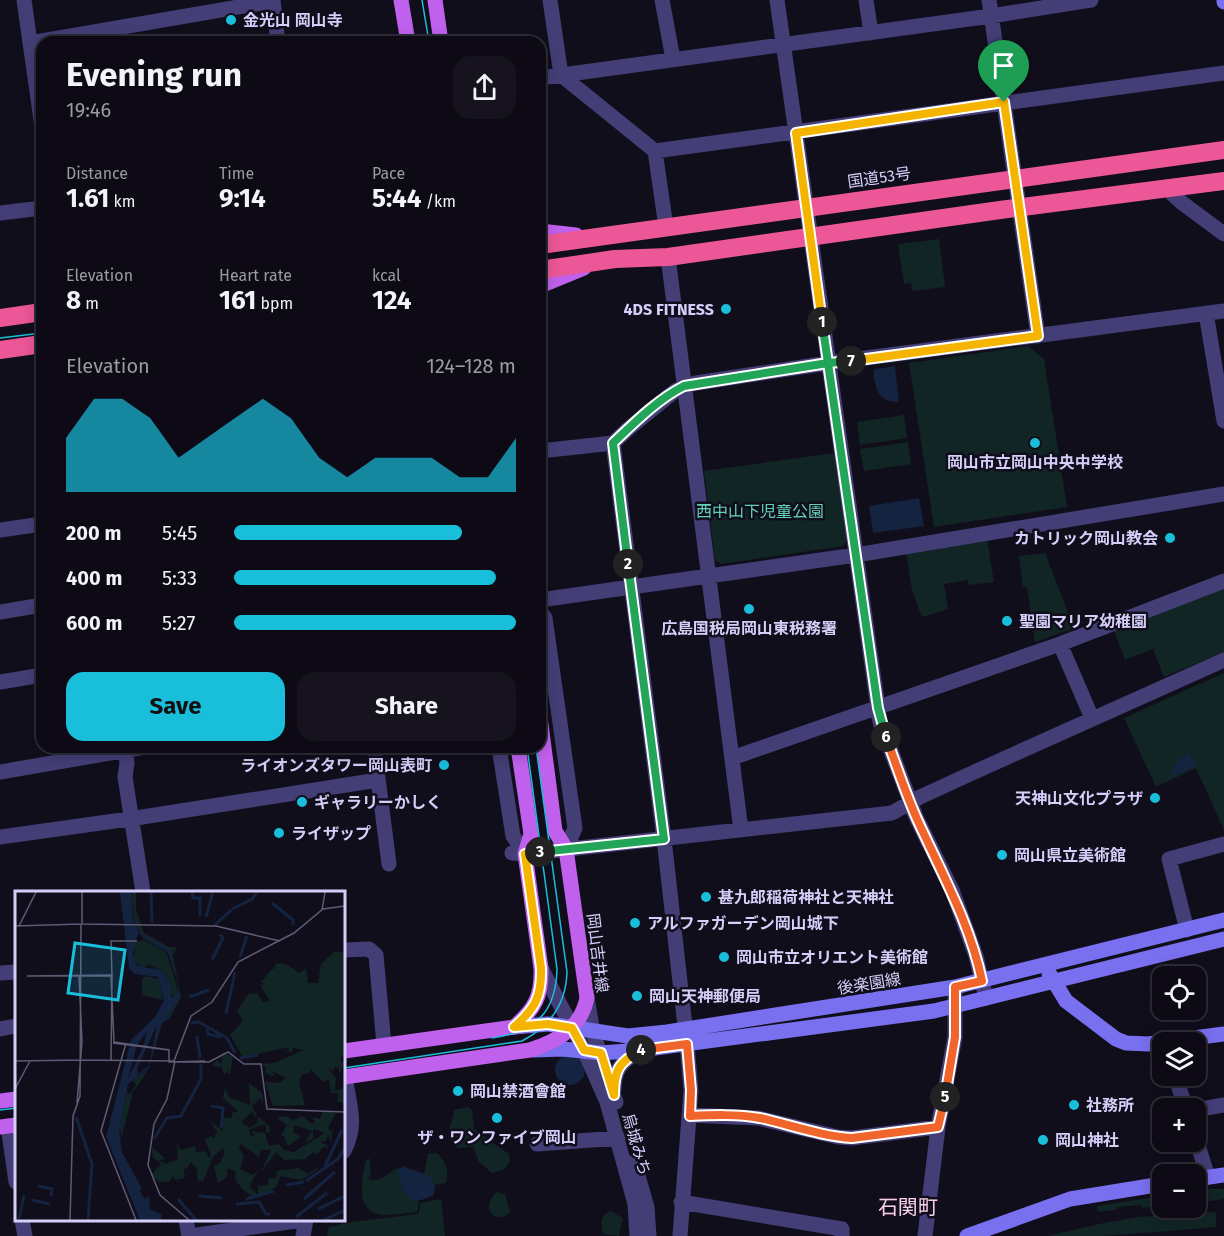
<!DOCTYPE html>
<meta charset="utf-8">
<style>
:root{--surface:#0d0a15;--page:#16131e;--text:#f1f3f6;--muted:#9a9aa0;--line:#2d2b34;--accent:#19bedb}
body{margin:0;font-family:"Fira Sans","Noto Sans JP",sans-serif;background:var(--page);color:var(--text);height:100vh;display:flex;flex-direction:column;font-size:22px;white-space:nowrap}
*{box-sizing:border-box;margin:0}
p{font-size:20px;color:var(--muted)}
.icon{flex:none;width:33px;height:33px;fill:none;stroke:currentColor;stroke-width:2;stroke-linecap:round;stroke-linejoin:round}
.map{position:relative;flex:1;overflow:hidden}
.drawer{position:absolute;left:36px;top:36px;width:510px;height:717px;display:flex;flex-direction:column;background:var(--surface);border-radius:18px;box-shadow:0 3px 15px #0003,0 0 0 2px var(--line)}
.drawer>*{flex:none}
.controls{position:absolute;left:1152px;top:966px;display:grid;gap:12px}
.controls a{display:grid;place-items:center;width:54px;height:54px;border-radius:12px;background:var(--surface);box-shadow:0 3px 15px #0003,0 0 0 2px var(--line);font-size:30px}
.pin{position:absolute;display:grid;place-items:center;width:51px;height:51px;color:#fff;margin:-62px -26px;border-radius:50% 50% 50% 0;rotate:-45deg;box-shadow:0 0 6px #0007}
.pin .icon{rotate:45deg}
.km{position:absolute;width:30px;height:30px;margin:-15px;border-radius:50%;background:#222;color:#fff;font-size:16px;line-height:30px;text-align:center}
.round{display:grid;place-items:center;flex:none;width:63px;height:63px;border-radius:18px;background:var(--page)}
.overview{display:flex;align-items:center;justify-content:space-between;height:102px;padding:0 30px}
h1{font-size:33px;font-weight:700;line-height:45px}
.figures{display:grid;grid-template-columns:repeat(3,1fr);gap:9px;height:102px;padding:6px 30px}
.figures div{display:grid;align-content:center}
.figures b{font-size:26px;font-weight:700}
.figures small{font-size:16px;font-weight:400}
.figures p{font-size:16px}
.chart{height:168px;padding:12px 30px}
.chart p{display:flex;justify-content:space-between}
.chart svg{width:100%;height:108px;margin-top:6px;fill:var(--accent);opacity:.7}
.cta{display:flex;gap:12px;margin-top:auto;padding:12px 30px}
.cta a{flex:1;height:69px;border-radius:18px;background:var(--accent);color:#111;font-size:24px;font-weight:700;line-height:69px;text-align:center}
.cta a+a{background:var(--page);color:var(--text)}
ul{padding:0 30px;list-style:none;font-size:20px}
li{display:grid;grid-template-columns:96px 72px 1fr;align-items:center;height:45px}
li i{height:15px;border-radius:8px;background:var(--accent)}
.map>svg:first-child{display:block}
</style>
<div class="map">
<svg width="1224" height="1236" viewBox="0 0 1224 1236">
<rect width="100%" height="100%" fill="#110e1c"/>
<!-- green -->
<path fill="#112525" d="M939,239L945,287L912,291L911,283L904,284L898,244Z
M1028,346L1044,359L1067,507L934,527L909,363Z
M904,415L907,438L860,445L857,422Z
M908,442L911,464L864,471L860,449Z
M834,453L847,540L843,546L721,564L715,560L704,471Z
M987,539L994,582L969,585L968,580L944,584L948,609L922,617L912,591L906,551Z
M1045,553L1074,628L1035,642L1027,587H1023L1019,556Z
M1224,586V652L1164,677L1153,649L1125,660L1113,629Z
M1224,673V830L1196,768L1156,787L1124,718Z
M469,1107L472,1111L474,1129L509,1154L510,1161L505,1169L492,1173L479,1162L473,1147L456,1148C443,1130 452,1128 454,1110Z
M437,1153C446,1161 449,1171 446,1183L422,1187L417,1212C406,1213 394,1215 383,1215C354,1213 362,1178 366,1160L369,1158L371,1172L368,1179C379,1184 387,1173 398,1168L424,1175L428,1154Z
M1210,1189H1224V1199L1196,1203V1191Z
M497,1192L505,1194L510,1212C494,1227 480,1206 497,1192Z
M1162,1196L1161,1206L1143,1208L1140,1205L1118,1207L1116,1210L1098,1212L1097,1206Z
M441,1199L445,1236H327L329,1227L352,1222L418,1214L421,1203Z
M610,1211L623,1218L619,1236L603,1234C601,1224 599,1217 610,1211Z
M1216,1212V1227L1104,1236H1047L1104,1223L1139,1217Z"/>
<!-- water -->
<path fill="#132340" d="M895,366L899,402C879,402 876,391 873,372L875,369Z
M919,498L924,526L873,533L869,506Z
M1190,752L1192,754L1190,757L1197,766L1173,776L1171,772L1179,759Z
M555 1070a15 15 0 1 1 30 0a15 15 0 1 1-30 0Z
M403,1166C416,1173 442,1173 433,1196C427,1197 425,1200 419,1200C404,1202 399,1183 398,1171Z"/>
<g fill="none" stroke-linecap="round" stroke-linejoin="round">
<!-- street -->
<path stroke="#433e76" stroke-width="15" d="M24,0L42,127
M273,0L278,42
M550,0L561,75L655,151L666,227
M662,0L673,59
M777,0L880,722L916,817L952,890L976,956L986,998
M866,0L871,33
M989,0L1038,336
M30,43L273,1
M540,78L991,16L1091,0
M655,151L1224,73
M1167,189L1181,202L1224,234
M0,213L42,208
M668,257L741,830
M1206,313L1224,421
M613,443L664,839L687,1044L691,1090L680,1236
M540,451L613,443L628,429L675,391L684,386L696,383L828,363L1224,311
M0,530L42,524
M540,600L856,555L1224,494
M540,611L545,618L575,828L566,849
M0,612L42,605
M1060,644L1092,718
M0,682L42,675
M125,747L127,763L125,777L143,892
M374,747L389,864
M499,747L513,836L525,854
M732,758L1060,644L1224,581
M0,772L145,747
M0,837L136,818L378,780
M512,853L525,854L892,813L920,797L981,769L1224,660
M1187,930L1169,859L1224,844
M344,950L369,949L376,955L384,1045
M541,968L584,1050L607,1102L635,1204L637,1236
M0,973L16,972
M587,998L593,1032L616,1102
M0,1029L16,1026
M1175,1076L1186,1108
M614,1090C614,1068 623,1061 640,1050
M1196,1110L1224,1105
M690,1115L758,1118L838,1137L852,1138L938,1127
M8,1126L16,1182
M1196,1139L1208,1177
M537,1144L618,1138
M344,1151C358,1124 349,1105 345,1076
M634,1162L647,1207L649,1236
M681,1202L842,1229V1236
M22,1220L25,1236
M186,1220L189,1236
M190,1236L303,1220
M303,1236L306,1220
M925,1236L938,1127L955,1037V987"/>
<!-- secondary -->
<path stroke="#7970ef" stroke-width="15" d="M1224,0V2
M1049,973L1066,1001L1116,1039L1126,1043L1148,1044L1224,1034
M514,1027L548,1024L628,1036L667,1032L955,987L1224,920
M534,1050L563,1049L601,1053L640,1050L934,1011L1224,939
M1196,1179L1224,1175
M967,1236L1070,1199L1162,1184"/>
<!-- primary -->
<path stroke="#c061ed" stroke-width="15" d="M401,0L408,42
M435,0L441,42
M540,231L576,235
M540,286L584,268
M344,1051L514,1027C535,1009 542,996 541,968L525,854L531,834L518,747
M344,1077L530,1050C558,1041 581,1028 587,998L566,849L555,831L540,717
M0,1101L16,1099
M0,1127L16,1125"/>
<!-- highway -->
<path stroke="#ec5797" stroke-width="18" d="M540,245L1224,150
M540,270L615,259L668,257L1000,210L1224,181
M0,318L42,312
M0,350L42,344"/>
<!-- tram -->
<path stroke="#19bedb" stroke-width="1.5" d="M422,0L429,42
M0,338L42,333
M492,1038C534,1032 556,1014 557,969L527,747
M344,1068L522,1041C551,1026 566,1004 567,972L536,747
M0,1110L16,1108"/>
</g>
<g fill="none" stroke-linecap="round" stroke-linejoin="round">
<defs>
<path id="split-1" d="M822,322L796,133L1004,102"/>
<path id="split-2" d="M628,564L613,443C634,423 658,399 684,386L828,363L822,322"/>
<path id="split-3" d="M540,852L664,839L628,564"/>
<path id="split-4" d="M540,852L525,854L541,968C542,996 535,1009 514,1027L548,1024L572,1028L584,1050L601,1053L614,1095C614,1070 619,1062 641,1050"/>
<path id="split-5" d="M641,1050L687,1044L691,1090L690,1116C713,1115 737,1114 760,1118C791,1125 821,1136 852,1138L938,1127L945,1097"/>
<path id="split-6" d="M886,737C896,764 905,792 917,819C941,872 970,923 982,981L955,987V1037L945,1097"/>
<path id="split-7" d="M851,361L828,363L878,708L886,737"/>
<path id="split-8" d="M851,361L1038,336L1004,102"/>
</defs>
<!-- split-1 casing -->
<use href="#split-1" stroke="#fff" stroke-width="12"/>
<!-- split-2 casing -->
<use href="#split-2" stroke="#fff" stroke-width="12"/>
<!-- split-3 casing -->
<use href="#split-3" stroke="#fff" stroke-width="12"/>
<!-- split-4 casing -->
<use href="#split-4" stroke="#fff" stroke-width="12"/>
<!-- split-5 casing -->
<use href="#split-5" stroke="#fff" stroke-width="12"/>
<!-- split-6 casing -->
<use href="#split-6" stroke="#fff" stroke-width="12"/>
<!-- split-7 casing -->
<use href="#split-7" stroke="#fff" stroke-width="12"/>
<!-- split-8 casing -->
<use href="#split-8" stroke="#fff" stroke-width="12"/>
<!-- split-1 -->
<use href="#split-1" stroke="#f5b400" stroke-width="8"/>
<!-- split-2 -->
<use href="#split-2" stroke="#22a559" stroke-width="8"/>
<!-- split-3 -->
<use href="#split-3" stroke="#22a559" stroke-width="8"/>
<!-- split-4 -->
<use href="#split-4" stroke="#f5b400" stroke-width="8"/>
<!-- split-5 -->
<use href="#split-5" stroke="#f0652b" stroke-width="8"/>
<!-- split-6 -->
<use href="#split-6" stroke="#f0652b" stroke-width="8"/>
<!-- split-7 -->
<use href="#split-7" stroke="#22a559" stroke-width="8"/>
<!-- split-8 -->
<use href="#split-8" stroke="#f5b400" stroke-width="8"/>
</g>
<!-- markers -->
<g fill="#19bedb" stroke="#110e1c" stroke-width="2">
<circle cx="231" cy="20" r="6"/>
<circle cx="726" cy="309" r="6"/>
<circle cx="1035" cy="443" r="6"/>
<circle cx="1170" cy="538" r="6"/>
<circle cx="749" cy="609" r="6"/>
<circle cx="1007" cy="621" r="6"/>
<circle cx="444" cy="765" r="6"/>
<circle cx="1155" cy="798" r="6"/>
<circle cx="302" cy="802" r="6"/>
<circle cx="279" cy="833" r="6"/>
<circle cx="1002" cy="855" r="6"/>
<circle cx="706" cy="897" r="6"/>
<circle cx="635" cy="923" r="6"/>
<circle cx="724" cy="957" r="6"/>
<circle cx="637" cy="996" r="6"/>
<circle cx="458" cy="1091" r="6"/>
<circle cx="1074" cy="1105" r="6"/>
<circle cx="497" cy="1118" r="6"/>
<circle cx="1043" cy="1140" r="6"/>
</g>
<g text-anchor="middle" stroke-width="5" stroke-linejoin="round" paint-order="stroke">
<!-- poi labels -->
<g font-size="16" font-weight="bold" fill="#d5cef9" stroke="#110e1c" text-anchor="start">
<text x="243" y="26">金光山 岡山寺</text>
<text x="714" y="315" text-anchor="end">4DS FITNESS</text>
<text x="1035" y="468" text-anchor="middle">岡山市立岡山中央中学校</text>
<text x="1158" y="544" text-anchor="end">カトリック岡山教会</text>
<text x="1019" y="627">聖園マリア幼稚園</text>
<text x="749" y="634" text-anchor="middle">広島国税局岡山東税務署</text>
<text x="432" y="771" text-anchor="end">ライオンズタワー岡山表町</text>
<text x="1143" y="804" text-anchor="end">天神山文化プラザ</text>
<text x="314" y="808">ギャラリーかしく</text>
<text x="291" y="839">ライザップ</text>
<text x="1014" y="861">岡山県立美術館</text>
<text x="718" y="903">甚九郎稲荷神社と天神社</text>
<text x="647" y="929">アルファガーデン岡山城下</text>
<text x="736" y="963">岡山市立オリエント美術館</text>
<text x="649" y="1002">岡山天神郵便局</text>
<text x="470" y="1097">岡山禁酒會館</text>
<text x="1086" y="1111">社務所</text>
<text x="497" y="1143" text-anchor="middle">ザ・ワンファイブ岡山</text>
<text x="1055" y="1146">岡山神社</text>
</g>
<!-- street labels -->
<g font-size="16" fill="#d5cef9" stroke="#110e1c">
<text transform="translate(879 177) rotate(-8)" y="6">国道53号</text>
<text transform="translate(598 953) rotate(83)" y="6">岡山吉井線</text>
<text transform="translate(869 983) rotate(-9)" y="6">後楽園線</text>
<text transform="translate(637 1144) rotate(74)" y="6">烏城みち</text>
</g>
<!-- park labels -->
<g font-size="16" fill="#63d0ba" stroke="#110e1c">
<text x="760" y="517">西中山下児童公園</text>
</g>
<!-- quarter labels -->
<g font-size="20" fill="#fad0e8" stroke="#110e1c">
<text x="908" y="1214">石関町</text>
</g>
</g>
<!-- overview -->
<g transform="translate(15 891)">
<rect width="330" height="330" fill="#110e1c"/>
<path d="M116,1H121V19L129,42L154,56H162L158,64L166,106L155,127H151L160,113L164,98L156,66L150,56L136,49L149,57L152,59L153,61L144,54L129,46L146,57L152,63L161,92L162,103L157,106V97L146,79L133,74L126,77L119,69L120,51L129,49L150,62L128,47L119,30ZM320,60L330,62V165H326V171H330L324,183V174L323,178L319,175V180L313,177L321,187L320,200L329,197L330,213L322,210L324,203L316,202L314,188L309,191L294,177L295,182L287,183L284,192L290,214L258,215L250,191L265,192L271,187L257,180L260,186L250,182L251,176L246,173L259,172L289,159L278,157L276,162L272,159L275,157H270L228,166L215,144L228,130L222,120L233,103L243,102L247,111L255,110L245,94L250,93L246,91L257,78L266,76L259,77L262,72L273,74L284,82L291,78L293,92H303L306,73ZM131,85L144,88L148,109L127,104V88ZM208,163L218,165L215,183H212L215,177L209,184L207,176L197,175L202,169L206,173ZM134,178L118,201L106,249L105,229L112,201L116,203L121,193L117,190ZM234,192L247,202L248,213L245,207L237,215L242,224L239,226L238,220L226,231L235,237L243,231V225L254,235L255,241L251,242V234L243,235L234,239L236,246L240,244L236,240L250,242L254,255L264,253L269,259L279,261L310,242L298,238V248L290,251L297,240L279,234L278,241L286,246L273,255L269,245H266L272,234L262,227L271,225L278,229L287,225L297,233L300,230L296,226L305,228L308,220L321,222L313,237L316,241L318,236L316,252L313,243L311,250L305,251L312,254L313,258L309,255L301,264L299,261L290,268L269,269L261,261L245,283L256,259H246L244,266L226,253L224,257L229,265L225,278L237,284L243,280L234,295L244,305L240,307L227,298L220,288L221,281L213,277L211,287L203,292L199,275L205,272L210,261L208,257L198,266L188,290H183L182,278L176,271L171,279L168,274L170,287L160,289L158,285L154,291H143L137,283L146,272L138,267L137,256L151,268L144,269L151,273L163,268L162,252L166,259L180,255L181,261L190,260L194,267L196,264L190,249L196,245L199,247L202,241L195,230L208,240L207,217L210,227H217V222L223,220L208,207L210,197L214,206L235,214ZM303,276L301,280L286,289L265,285L262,295L247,305L243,302V295L253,294L254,287H261L262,280L283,277L293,283Z" fill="#112525"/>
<path d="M105,1H116L118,29L124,41L155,58L165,107L151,127H156L147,132L134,177L113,193L105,233L108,235L104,238L107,261L128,300L124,297L127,304L130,308L134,305L135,318L146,323L147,329H125L91,246L116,149L141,125L149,109L143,86L119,83L114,77ZM123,42L153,61L162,91V103L156,107L157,97L146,79L122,75L118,63ZM142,134L134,175L123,183L122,177ZM132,140L128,156L113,188L122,154Z" fill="#132340" fill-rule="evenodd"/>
<path fill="none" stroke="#132340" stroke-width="3" d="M136,1L137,32M177,1L178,7H185V25M257,12L278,29V34M217,18L237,8L242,1M191,26L198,1M200,34L216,19M225,66L232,45M197,69L208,47L205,43M174,106L194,99M211,123L220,81M176,132L184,131L212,147L220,162M192,138L193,143L206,146M182,145L185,167M225,167L243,164M196,215L208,217L206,237M61,226L77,273L73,329M139,248L152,227L166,225L186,188V173M310,275L327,239M291,290L323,268L330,257M271,294L289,291M23,295L37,298L36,305M184,305L207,307M163,308L181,329M231,308L259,300M289,308L320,281M17,309L35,313M221,313L244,311L251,323H255M303,318L330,305M281,326L312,302M4,329L9,304M309,329L330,319"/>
<path fill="none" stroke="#5f5b74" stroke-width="1.5" d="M307,19L310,1M67,33L201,35L265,50M67,33V1M0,35L66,33L65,205L58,225L55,329M4,35L21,1M12,85L97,84L96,170M16,85H96L99,151L154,159V171L190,170M97,86L96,50H122M98,152L154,159V171M111,152L86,240L121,329M66,169L159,170L176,125L197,111L223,71L279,42L308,18L330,15M0,170L66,169M160,170L152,208L139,233L133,274L145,304L174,329M159,171H194L213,161L229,173H246L252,218L330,221M0,198L15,170M62,212L67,151L64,84"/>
<path fill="#19bedb" fill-opacity="0.15" stroke="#19bedb" stroke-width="3" d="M60,52L110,59L103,109L53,102Z"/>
<rect width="330" height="330" fill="none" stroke="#d5cef9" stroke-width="3"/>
</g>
</svg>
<div class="controls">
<a><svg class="icon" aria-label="locate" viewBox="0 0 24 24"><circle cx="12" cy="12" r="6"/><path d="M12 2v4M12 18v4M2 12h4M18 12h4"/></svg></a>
<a><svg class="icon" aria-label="layers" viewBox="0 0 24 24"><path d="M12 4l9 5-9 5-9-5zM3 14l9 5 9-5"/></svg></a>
<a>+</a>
<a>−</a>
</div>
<div class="pin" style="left:1004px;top:102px;background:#1e9e55"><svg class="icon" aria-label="arrive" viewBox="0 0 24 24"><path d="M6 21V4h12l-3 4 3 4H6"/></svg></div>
<b class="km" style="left:822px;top:322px">1</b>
<b class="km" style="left:628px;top:564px">2</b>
<b class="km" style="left:540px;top:852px">3</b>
<b class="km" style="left:641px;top:1050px">4</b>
<b class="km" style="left:945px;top:1097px">5</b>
<b class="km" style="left:886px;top:737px">6</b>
<b class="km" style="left:851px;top:361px">7</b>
<section class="drawer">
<div class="overview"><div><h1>Evening run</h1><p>19:46</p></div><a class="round"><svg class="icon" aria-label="share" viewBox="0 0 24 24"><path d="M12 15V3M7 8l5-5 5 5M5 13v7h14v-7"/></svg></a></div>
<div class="figures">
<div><p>Distance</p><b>1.61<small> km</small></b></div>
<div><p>Time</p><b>9:14</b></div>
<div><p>Pace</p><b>5:44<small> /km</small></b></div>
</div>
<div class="figures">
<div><p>Elevation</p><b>8<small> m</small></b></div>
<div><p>Heart rate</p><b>161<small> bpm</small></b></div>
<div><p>kcal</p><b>124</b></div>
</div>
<div class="chart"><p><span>Elevation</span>124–128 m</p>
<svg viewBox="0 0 160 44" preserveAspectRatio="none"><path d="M0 44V22L10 6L20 6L30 14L40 30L50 22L60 14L70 6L80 14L90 30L100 38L110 30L120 30L130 30L140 38L150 38L160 22V44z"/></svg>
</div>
<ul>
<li><b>200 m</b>5:45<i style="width:81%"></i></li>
<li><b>400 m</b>5:33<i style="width:93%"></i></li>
<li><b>600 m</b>5:27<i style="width:100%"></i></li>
</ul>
<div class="cta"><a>Save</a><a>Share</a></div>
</section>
</div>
